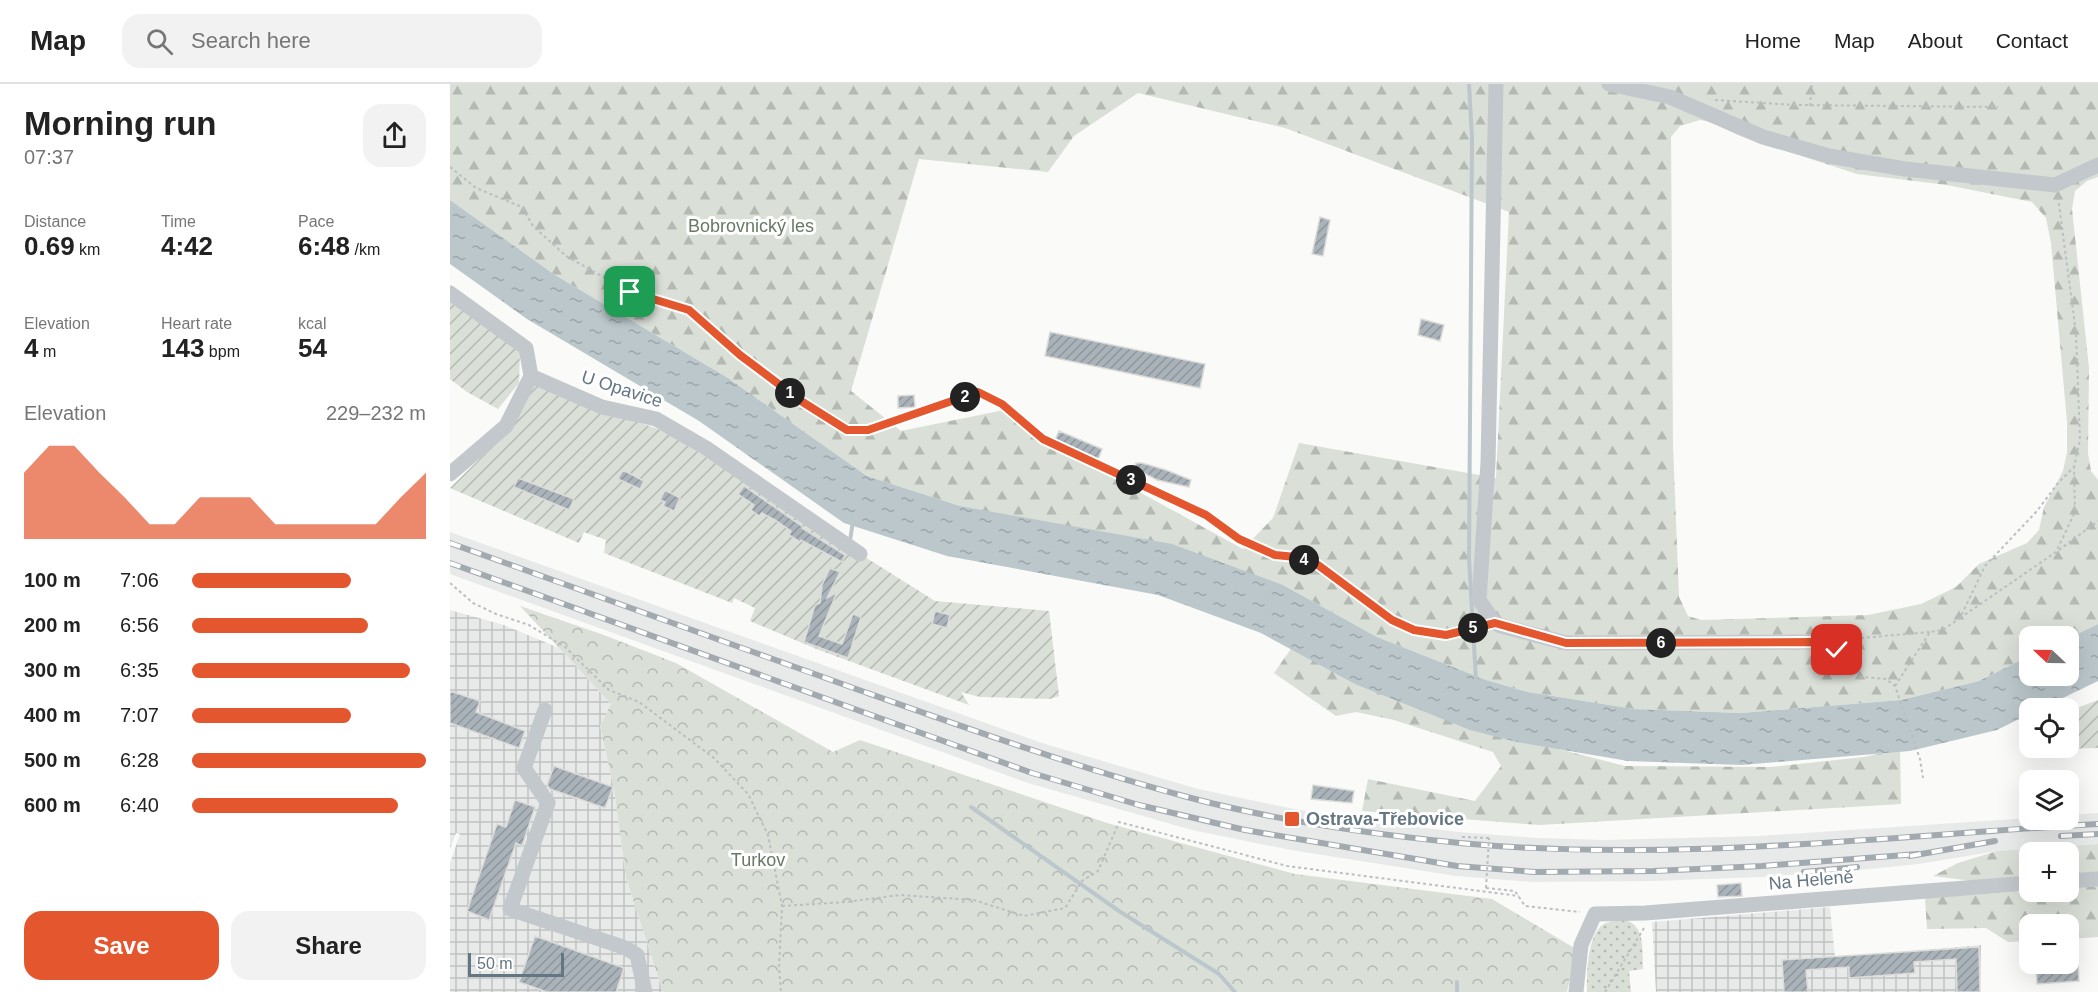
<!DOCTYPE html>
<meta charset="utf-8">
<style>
:root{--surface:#fff;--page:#f2f2f2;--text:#222;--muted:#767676;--line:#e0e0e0;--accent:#e4572e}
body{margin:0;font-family:Arial,sans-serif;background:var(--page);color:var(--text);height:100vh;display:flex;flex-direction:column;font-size:22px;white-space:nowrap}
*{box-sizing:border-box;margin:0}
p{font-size:20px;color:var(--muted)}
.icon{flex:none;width:33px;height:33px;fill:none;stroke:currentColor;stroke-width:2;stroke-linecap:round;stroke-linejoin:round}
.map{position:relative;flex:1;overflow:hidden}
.drawer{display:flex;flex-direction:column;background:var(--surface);width:450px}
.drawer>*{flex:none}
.needle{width:39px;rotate:292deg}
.buttons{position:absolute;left:1569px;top:542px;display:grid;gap:12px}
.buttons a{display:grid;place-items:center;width:60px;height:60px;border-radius:12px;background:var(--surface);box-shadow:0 6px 24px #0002;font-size:30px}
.scale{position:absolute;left:18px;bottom:15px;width:96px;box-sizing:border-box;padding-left:6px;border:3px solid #657683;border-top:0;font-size:16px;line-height:21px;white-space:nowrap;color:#657683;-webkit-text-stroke:4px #fff;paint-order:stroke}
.pin{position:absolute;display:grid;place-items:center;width:51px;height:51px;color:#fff;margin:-26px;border-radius:12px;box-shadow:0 3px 9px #0006}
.km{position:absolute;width:30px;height:30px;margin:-15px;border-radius:50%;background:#222;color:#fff;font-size:16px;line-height:30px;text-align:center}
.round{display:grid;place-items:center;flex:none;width:63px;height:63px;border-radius:18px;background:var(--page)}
.summary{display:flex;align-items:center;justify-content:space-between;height:102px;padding:0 24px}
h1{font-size:33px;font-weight:700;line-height:45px}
.figures{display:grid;grid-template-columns:repeat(3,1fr);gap:9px;height:102px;padding:6px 24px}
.figures div{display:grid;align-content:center}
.figures b{font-size:26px;font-weight:700}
.figures small{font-size:16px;font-weight:400}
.figures p{font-size:16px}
.chart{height:168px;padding:12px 24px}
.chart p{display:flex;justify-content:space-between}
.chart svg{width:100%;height:108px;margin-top:6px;fill:var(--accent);opacity:.7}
.primary-button{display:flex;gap:12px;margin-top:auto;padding:12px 24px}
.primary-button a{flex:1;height:69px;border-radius:18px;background:var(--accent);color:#fff;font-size:24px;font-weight:700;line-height:69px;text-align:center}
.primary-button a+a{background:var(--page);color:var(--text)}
ul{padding:0 24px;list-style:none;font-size:20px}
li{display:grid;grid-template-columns:96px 72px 1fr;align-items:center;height:45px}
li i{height:15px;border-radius:8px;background:var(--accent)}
header{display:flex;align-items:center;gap:36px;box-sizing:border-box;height:84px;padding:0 30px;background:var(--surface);border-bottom:2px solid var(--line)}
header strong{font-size:28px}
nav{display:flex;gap:33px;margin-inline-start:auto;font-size:21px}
.search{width:420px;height:54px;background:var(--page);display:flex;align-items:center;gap:15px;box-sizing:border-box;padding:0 21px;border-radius:18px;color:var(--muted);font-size:22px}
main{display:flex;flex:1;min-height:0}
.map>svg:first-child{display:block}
</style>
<header>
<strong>Map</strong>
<div class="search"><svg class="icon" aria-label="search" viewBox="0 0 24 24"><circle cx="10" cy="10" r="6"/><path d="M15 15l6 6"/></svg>Search here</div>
<nav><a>Home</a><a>Map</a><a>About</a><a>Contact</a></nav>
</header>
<main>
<section class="drawer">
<div class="summary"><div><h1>Morning run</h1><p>07:37</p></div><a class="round"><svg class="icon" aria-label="share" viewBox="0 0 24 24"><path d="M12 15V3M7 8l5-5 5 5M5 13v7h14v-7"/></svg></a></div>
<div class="figures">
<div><p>Distance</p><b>0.69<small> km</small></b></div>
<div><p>Time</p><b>4:42</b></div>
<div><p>Pace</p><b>6:48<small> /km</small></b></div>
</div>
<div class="figures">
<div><p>Elevation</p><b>4<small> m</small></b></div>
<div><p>Heart rate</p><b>143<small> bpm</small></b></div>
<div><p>kcal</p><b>54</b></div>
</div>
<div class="chart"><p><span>Elevation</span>229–232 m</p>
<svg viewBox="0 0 160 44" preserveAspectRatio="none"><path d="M0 44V17L10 6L20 6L30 17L40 27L50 38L60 38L70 27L80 27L90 27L100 38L110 38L120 38L130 38L140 38L150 27L160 17V44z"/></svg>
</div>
<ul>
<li><b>100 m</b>7:06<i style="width:68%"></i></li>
<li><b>200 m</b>6:56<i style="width:75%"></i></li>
<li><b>300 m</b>6:35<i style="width:93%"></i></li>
<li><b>400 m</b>7:07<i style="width:68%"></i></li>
<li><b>500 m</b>6:28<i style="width:100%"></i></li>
<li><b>600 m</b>6:40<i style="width:88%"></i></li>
</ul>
<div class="primary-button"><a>Save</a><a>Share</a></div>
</section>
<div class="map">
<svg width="1648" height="908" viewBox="0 0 1648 908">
<defs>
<pattern id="industrial-grid" width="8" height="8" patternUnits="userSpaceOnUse" patternTransform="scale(1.5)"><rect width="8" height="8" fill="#e8e9e9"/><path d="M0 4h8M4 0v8" fill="none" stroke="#c0c1c2"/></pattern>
<pattern id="grass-dots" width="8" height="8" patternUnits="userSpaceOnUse" patternTransform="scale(1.5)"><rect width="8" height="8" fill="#dadfd7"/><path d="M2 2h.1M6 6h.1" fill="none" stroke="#b4b9b4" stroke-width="1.8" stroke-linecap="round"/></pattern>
<pattern id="forest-firs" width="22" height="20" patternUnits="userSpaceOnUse" patternTransform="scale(1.5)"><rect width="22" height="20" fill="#dadfd7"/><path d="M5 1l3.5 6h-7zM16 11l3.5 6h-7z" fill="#b4b9b4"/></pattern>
<pattern id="park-crowns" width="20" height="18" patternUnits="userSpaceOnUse" patternTransform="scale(1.5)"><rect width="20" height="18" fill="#dadfd7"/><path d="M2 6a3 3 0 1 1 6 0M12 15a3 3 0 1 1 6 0" fill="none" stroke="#b4b9b4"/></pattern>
<pattern id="garden-furrows" width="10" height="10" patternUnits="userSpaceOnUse" patternTransform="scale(1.5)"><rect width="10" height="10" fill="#dadfd7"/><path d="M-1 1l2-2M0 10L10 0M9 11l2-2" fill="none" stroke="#b4b9b4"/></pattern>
<pattern id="water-ripples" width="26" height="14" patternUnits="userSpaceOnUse" patternTransform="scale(1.5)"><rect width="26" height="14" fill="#bbc7cb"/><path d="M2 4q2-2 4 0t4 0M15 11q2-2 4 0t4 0" fill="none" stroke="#9ca6aa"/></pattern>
<pattern id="building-hatch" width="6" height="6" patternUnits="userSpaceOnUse" patternTransform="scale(1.5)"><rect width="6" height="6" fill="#aab3b9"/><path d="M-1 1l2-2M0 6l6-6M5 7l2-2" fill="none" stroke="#8e969c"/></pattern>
</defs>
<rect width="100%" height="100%" fill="#fafaf8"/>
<!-- built -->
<path fill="#e8e9e9" d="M0,448L595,660L748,705L844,725L908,736L1009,748L1087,754L1155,756L1309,752L1579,734L1618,735L1619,731L1648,729V760L1547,767L1469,780L1420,785L1312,793L1204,797L1084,798L1006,792L841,766L742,746L578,699L0,490Z"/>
<!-- industrial -->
<path fill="url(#industrial-grid)" d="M0,526L54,541L109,564L161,620L150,642L164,705L176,794L213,908H0V779L10,750L6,749L0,765Z
M1380,823L1385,873L1531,861L1530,908H1206L1202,838Z"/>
<!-- grass -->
<path fill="url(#grass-dots)" d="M1174,836C1196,840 1192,868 1193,885L1179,887L1181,908H1137C1137,888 1137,858 1150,843C1155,837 1167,837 1174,836Z"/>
<!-- forest -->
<path fill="url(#forest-firs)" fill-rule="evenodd" d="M0,0H1648V93L1637,97L1625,107L1622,125L1639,284L1638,369L1641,387L1648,396V540L1619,554L1618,552H1580L1579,572L1529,597L1451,616L1291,629L1184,625L1078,608L1036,596L927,553L833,501L510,422L417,392L278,294L105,191L0,116ZM688,9L835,44L1059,128L1046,394L849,359L823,434L793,465L593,355L554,326L451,347L401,307L469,75L598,88L624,52ZM1250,36L1261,38L1290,52L1407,90L1497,101L1582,118L1596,134L1601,159L1617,338V368L1613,387L1594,423L1589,446L1577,459L1529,480L1506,503L1471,520L1418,531L1251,536L1238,532L1229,513L1223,361L1221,53L1230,42Z
M845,559L1022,643L1175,682L1321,683L1414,673L1450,665L1451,720L1089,741L912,727L918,695L1025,717L1051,682L1043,668L944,636L906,628L886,632L824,589Z
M1648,760V790L1619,791L1618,768H1580L1579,794L1522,797L1483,792L1508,779L1547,767Z
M1648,802V853L1619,855L1618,840H1580L1579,857L1558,858L1536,844L1477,845L1475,814L1579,807H1618L1619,804Z"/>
<!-- park -->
<path fill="url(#park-crowns)" d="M70,522L151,550L226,579L383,668L410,656L657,739L845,790L1042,815L1126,865L1117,908H213L176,794L164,705L150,642L161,620Z"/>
<!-- garden -->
<path fill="url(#garden-furrows)" d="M0,215L70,267L69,299L48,325L17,308L0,295Z
M81,300L216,348L485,517L599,527L609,612L600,615L530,613L511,608L519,621L369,566L300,537L305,524L284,514L282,519L154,469L156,456L134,448L129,459L0,404L61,344Z
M1648,616V664L1587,666L1586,663H1618L1619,627Z"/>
<!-- water -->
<path fill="url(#water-ripples)" d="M0,116L105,191L278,294L417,392L510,422L722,460L833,501L927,553L1036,596L1078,608L1184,625L1291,629L1451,616L1529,597L1579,572L1580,591H1618L1619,554L1648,540V597L1592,624H1580L1579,630L1547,646L1460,667L1291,681L1178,677L1067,658L1020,646L905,600L811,549L708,511L497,472L394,439L249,337L77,235L0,180Z"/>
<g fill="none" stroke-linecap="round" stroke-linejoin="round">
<!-- stream -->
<path stroke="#bbc7cb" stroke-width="4" d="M1019,0L1022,54L1019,474L1026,596
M400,457L403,437
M521,723L669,827L769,890L785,908
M1007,908V898"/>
</g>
<!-- building -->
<path fill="url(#building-hatch)" stroke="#dcdcda" stroke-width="1.5" d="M870,133L880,136L873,172L862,170Z
M971,235L994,241L990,257L968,251Z
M600,248L755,280L750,304L595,272Z
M464,311L465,323L448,324V312Z
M609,347L652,365L648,376L605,356Z
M686,379H692L716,386L741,396L739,403L707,396L684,384Z
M173,386L194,397L190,405L168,395Z
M68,394L124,415L119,426L64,403Z
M294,402L353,443L352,444L395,471L392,478L351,456L350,458L339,451L341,447L325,436L312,429L309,432L301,426L304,421L288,410Z
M215,406L230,414L224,427L213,422L215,418L210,416Z
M380,484L390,488L377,514L387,508L369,552L392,560L403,530L411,533L398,574L354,558L365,521L370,519L372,501Z
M485,527L500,531L497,544L482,540Z
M0,607L30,617L26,628L75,647L69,664L0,639Z
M104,682L163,703L155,724L100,705L97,701Z
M863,701L904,707L902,719L861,715Z
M65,716L85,723L72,762L66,759L39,836L17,827L47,740L56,743Z
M1291,799L1292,812L1268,813L1267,801Z
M85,852L174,884L166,908H97L69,898Z
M1529,863L1530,908H1507L1506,875L1464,878L1465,889L1399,894V883L1356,886L1358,908H1334L1332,876Z
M1618,876H1628L1629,897L1587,900L1586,879H1618Z"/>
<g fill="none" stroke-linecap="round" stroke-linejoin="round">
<!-- path -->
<path stroke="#bbbfc2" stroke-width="2" stroke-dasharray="3 3" stroke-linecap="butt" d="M1265,16L1346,21L1548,23
M1360,22L1362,0
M0,83L26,104L72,123L83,142L116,172L180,208L239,226L290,271L351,317L397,346H418L528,308L552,320L593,355L756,431L789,455L825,471L846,473L868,481L942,536L964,546L996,551L1031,542
M1609,466L1648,437
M0,499L23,519L46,530L79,541L115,563L159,606L189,618L264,674L298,710L318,751L332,822L329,883L331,908
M1510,534L1606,468L1625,428L1624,383
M1375,557L1480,548
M1374,562L1387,566L1411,593L1436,595L1445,602L1470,675L1473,694
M1445,602L1480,548L1493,546L1510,534L1535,482L1587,427L1608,399L1624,383L1630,356L1626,249L1608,113
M1012,753L1039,754
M1036,804L1065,807L1075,822L1130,828
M332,822L396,818L450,811L524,816L574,832L615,824L632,797L648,787L669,738L837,782L1069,812
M1155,908L1194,844"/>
<!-- minor -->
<path stroke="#c3c8cc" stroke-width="15" d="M1046,0L1038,379L1029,516L1045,539L1051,542L1116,559L1361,558
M1159,0L1220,13L1313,53L1379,72L1455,85L1605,101L1648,81
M0,209L76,264L81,292L152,323L206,335L256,364L410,470
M0,390L56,342L81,292
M95,626L74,684L98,719L60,825L176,864L187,871L195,908
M1618,797L1648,795
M1126,908L1131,861L1145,830L1195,829L1580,799"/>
<defs>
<path id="rail" d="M0,459C136,508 272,557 409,606C519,645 628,684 741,714C828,737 920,750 1010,759C1223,779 1436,752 1648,740
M0,479L582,689L689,721L795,746L1007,782L1085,788L1204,787L1312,782L1468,770
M1611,752L1648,750
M1460,772L1545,757
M1354,788L1407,783"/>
</defs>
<!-- rail casing -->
<use href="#rail" stroke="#a2aab0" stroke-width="6"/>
<!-- rail -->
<use href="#rail" stroke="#fff" stroke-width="4" stroke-dasharray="11" stroke-linecap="butt"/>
<!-- path-bridge -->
<path stroke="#bbbfc2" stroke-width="2" stroke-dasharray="3 3" stroke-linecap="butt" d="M1036,804L1039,754"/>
</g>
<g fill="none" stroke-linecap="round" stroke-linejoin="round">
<defs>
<path id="route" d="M180,208L239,226L290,271L351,317L397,346H418L528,308L552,320L593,355L756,431L789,455L825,471L846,473L868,481L942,536L964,546L996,551L1045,539L1116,559L1361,558L1387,566"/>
</defs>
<!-- route casing -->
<use href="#route" stroke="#fff" stroke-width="12"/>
<!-- route -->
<use href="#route" stroke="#e4572e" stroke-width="8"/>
</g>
<!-- markers -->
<rect fill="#e4572e" stroke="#fff" stroke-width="2" x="834" y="727" width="16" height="16" rx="3"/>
<g text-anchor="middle" stroke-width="6" stroke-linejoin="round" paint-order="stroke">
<!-- park labels -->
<g font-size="18" fill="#687a64" stroke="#fff">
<text x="301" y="148">Bobrovnický les</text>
<text x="308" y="782">Turkov</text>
</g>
<!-- street labels -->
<g font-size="18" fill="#657683" stroke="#fff">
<text transform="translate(172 305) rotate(18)" y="6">U Opavice</text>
<text transform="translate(1361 796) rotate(-5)" y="6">Na Heleně</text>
</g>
<!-- poi labels -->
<g font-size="18" font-weight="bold" fill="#657683" stroke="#fff" text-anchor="start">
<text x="856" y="741">Ostrava-Třebovice</text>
</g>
</g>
</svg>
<div class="buttons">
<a><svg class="needle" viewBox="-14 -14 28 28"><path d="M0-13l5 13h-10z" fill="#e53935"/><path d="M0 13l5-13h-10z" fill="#767676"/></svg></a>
<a><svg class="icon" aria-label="locate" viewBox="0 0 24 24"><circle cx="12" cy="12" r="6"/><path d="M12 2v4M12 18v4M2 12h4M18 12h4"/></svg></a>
<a><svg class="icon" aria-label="layers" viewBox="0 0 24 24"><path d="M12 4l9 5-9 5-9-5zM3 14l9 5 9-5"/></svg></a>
<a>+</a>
<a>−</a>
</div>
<div class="scale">50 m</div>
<div class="pin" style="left:180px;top:208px;background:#1e9e55"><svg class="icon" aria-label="arrive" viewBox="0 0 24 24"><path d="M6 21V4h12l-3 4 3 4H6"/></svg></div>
<div class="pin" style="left:1387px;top:566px;background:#d93025"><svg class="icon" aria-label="check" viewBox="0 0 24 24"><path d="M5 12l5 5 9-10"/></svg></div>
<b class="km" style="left:340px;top:309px">1</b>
<b class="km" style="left:515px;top:313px">2</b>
<b class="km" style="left:681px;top:396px">3</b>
<b class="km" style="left:854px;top:476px">4</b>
<b class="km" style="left:1023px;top:544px">5</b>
<b class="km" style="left:1211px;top:559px">6</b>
</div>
</main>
